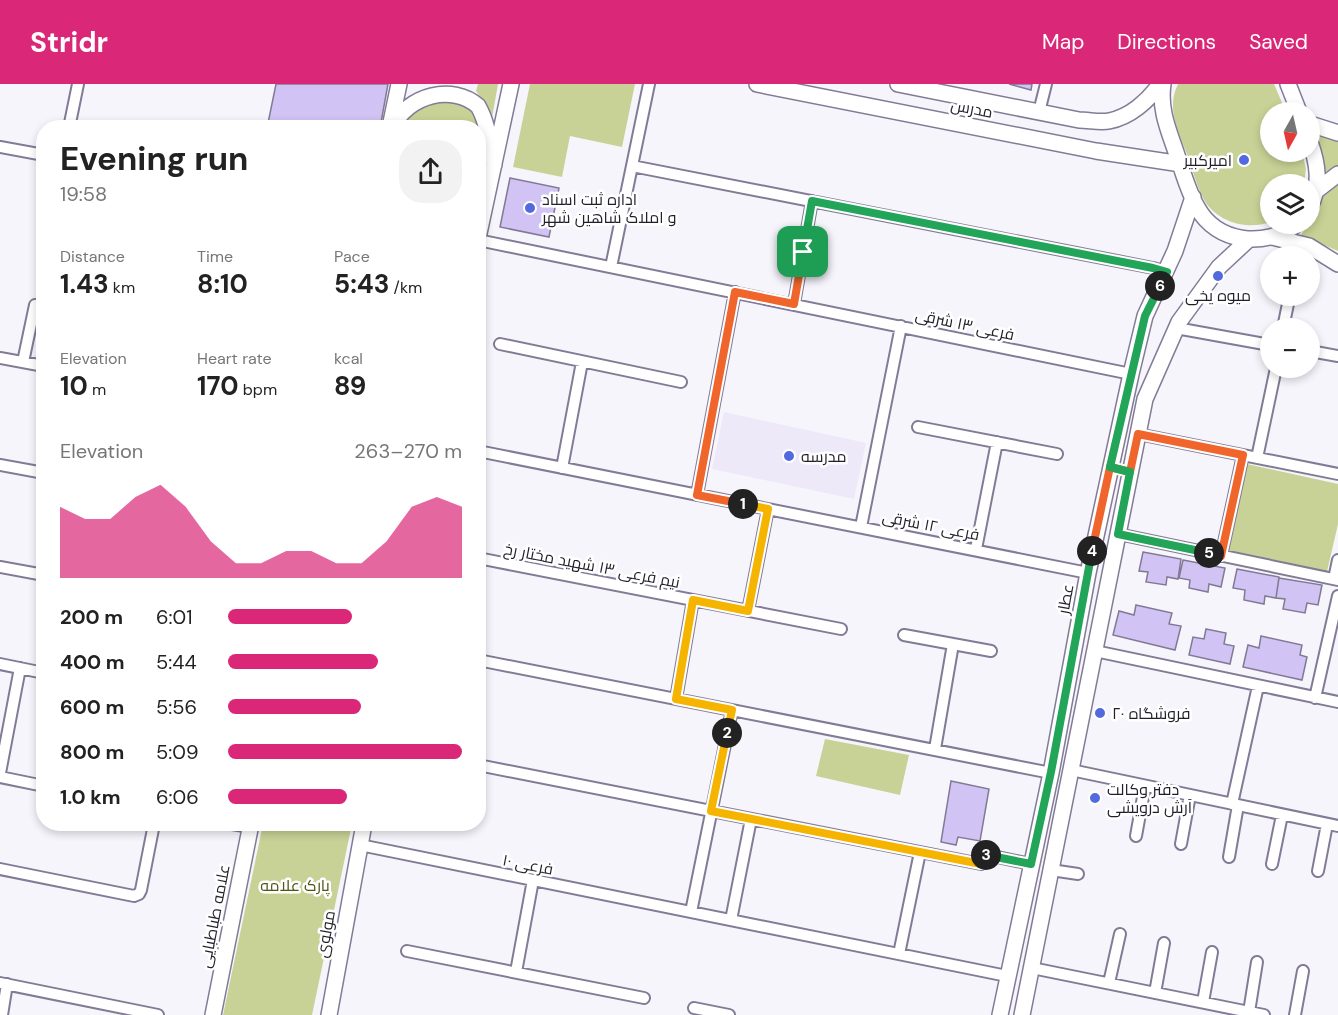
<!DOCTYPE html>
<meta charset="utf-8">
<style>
:root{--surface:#fff;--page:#f2f2f2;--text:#222;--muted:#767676;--accent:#db2777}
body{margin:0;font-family:"DM Sans",Cairo,sans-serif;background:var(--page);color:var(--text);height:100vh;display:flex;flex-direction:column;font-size:22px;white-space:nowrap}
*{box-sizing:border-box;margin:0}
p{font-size:20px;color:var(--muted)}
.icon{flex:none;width:33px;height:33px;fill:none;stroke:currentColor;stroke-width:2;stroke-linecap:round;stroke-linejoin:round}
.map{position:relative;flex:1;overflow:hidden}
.panel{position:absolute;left:36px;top:36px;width:450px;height:711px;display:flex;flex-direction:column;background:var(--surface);border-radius:24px;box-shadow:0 3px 9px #0003}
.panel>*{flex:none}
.needle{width:39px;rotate:188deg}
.fabs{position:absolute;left:1260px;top:18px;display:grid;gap:12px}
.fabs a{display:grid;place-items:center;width:60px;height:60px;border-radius:50%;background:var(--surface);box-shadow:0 3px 9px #0003;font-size:30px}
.pin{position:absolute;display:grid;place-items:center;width:51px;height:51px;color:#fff;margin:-26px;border-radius:12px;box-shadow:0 3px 9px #0006}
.km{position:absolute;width:30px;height:30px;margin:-15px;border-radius:50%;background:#222;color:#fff;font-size:16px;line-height:30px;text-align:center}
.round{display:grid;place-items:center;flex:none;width:63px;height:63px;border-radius:24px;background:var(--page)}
.summary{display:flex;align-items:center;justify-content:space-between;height:102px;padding:0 24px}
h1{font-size:33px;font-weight:700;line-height:45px}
.figures{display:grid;grid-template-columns:repeat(3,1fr);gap:9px;height:102px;padding:6px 24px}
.figures div{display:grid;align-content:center}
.figures b{font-size:26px;font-weight:700}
.figures small{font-size:16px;font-weight:400}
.figures p{font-size:16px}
.chart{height:168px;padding:12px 24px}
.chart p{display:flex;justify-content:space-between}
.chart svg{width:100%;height:108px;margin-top:6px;fill:var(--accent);opacity:.7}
ul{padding:0 24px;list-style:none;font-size:20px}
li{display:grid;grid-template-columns:96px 72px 1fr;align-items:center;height:45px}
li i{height:15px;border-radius:8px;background:var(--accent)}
header{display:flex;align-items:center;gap:36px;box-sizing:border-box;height:84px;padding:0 30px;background:var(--accent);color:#fff}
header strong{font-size:28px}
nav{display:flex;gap:33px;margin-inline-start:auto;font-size:21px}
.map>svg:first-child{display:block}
</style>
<header>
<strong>Stridr</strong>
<nav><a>Map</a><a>Directions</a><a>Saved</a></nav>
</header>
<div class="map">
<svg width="1338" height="931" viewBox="0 0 1338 931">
<rect width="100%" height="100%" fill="#f7f5fc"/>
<!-- built -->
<path fill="#ede9f8" d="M724,328L866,359L854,415L712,385Z"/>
<!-- green -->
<path fill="#c8d296" d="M478,0H498L492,34L489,24L476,7Z
M530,0H635L622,63L570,52L562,93L513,83Z
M1178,0H1274L1286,28H1270V68H1302L1306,85L1304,100H1270V138C1246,147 1215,137 1203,114C1196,100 1192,84 1187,70C1178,47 1166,24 1178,0Z
M461,13C485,42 486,61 479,97L478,44H403L419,19Z
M1315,48L1338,53V82L1326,88Z
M1338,97V167L1301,151L1308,140H1310V136L1329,102Z
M1247,380L1338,400V440L1326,492L1227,470Z
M825,655L909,671L900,711L816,692Z
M263,740H352L312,931H223Z"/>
<!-- building -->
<path fill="#d1c3f4" stroke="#827a95" stroke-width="1.5" d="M276,0H388L380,44H267Z
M1009,0H1032L1031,6Z
M510,94L559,104L549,153L500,143Z
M1143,468L1181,475L1178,495L1167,493L1166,501L1146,498L1148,488L1139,487Z
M1183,476L1225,484L1221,503L1209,500L1208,508L1189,504L1190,496L1179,494Z
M1237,485L1279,493L1276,514L1265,512L1264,520L1244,516L1245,506L1233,504Z
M1279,494L1322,501L1318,521L1307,519L1305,529L1283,525L1285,515L1276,514Z
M1136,521L1172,529L1169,540L1181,542L1175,566L1113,551L1119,527L1134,531Z
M1206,545L1226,549L1224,560L1234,562L1230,580L1189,571L1193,553L1204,555Z
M1261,552L1302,561L1300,571L1307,573L1302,596L1243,583L1248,561L1259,564Z
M951,697L989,705L980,757L958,753L956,761L941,758Z"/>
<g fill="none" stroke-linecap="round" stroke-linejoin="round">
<defs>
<path id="street" d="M1039,28L1046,0
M69,44L78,0
M0,63L44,71
M632,82L1153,184L1167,188
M478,156L1131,290
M611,183L649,0
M794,220L812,117
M1176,244L1270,261
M1283,244L1289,215
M500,260L681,298
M1310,267L1338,272
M0,274L44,282
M23,278L35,221
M918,343L1057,370
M1138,350L1338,390
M478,367L1088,489
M1257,374L1276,284
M0,381L44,389
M562,384L582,278
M697,411L735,208
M861,443L901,242
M1118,450L1338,496
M976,465L997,358
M1221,472L1243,371
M478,474L841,545
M0,483L44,491
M1334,495L1338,476
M748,527L768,425
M904,551L991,567
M1095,567L1338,618
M478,576L1051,689
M0,580L44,589
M1315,614L1338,512
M676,615L693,516
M935,665L953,560
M478,681L981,780L983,770L1031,780
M1071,686L1338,742
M0,689L20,584
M0,693L44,702
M1232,720L1258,602
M232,740L250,743
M1136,752L1145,702
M1181,760L1190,711
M360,761L1007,892
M1229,773L1238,721
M1272,780L1282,731
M0,785L134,812L139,810L141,806L154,740
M1051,786L1078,790
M1318,787L1327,740
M691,828L732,626
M731,836L751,735
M407,867L644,914
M899,870L920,768
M1032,884L1264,931
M516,888L533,796
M0,899L158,931
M1109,899L1120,850
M1155,909L1164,859
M1203,918L1212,868
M694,924L729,931
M1249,928L1257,878
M2,931L7,900
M1295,931L1303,887"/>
<path id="secondary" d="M757,0L1096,67L1181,80
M898,0L1079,36C1089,36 1100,39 1109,37C1130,33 1148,17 1160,0
M1163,0C1159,26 1169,47 1177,71C1183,88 1188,107 1197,123C1217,160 1266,164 1297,140
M1288,0L1299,28
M391,38L399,0
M1310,40L1338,49
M392,44C408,10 453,0 478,22C488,39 490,62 494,81
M1310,58C1318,80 1321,101 1310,123
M1316,107L1338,90
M1272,153L1309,162L1338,180
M478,154L511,0
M213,931L251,740
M329,931L364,740
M1000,931L1051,689L1088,489L1131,290L1145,232L1175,167L1193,113
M1022,931L1145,315L1179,238L1219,183L1248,156"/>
</defs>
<!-- street casing -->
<use href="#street" stroke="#837b96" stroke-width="14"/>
<!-- secondary casing -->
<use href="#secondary" stroke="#837b96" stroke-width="18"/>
<!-- street -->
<use href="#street" stroke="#fff" stroke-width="10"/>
<!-- secondary -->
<use href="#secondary" stroke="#fff" stroke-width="15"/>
</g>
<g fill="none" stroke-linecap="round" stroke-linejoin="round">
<defs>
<path id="split-1" d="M743,420L697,411L735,208L794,220L803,168"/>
<path id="split-2" d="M727,649L732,626L676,615L693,516L748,527L768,425L743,420"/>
<path id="split-3" d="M727,649L711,727L981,780L983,770L986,771"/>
<path id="split-4" d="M986,771L1031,780L1051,688L1092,467"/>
<path id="split-5" d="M1092,467L1110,383L1130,388L1138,350L1243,371L1221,472L1209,469"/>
<path id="split-6" d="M1160,202L1145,232L1110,383L1130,388L1118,450L1209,469"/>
<path id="split-7" d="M803,168L812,117L1153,184L1167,188L1160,202"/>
</defs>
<!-- split-1 casing -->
<use href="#split-1" stroke="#fff" stroke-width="12"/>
<!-- split-2 casing -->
<use href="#split-2" stroke="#fff" stroke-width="12"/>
<!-- split-3 casing -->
<use href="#split-3" stroke="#fff" stroke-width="12"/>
<!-- split-4 casing -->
<use href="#split-4" stroke="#fff" stroke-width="12"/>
<!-- split-5 casing -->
<use href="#split-5" stroke="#fff" stroke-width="12"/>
<!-- split-6 casing -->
<use href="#split-6" stroke="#fff" stroke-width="12"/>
<!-- split-7 casing -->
<use href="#split-7" stroke="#fff" stroke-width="12"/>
<!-- split-1 -->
<use href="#split-1" stroke="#f0652b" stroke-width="8"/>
<!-- split-2 -->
<use href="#split-2" stroke="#f5b400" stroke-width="8"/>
<!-- split-3 -->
<use href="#split-3" stroke="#f5b400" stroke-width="8"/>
<!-- split-4 -->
<use href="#split-4" stroke="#22a559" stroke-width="8"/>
<!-- split-5 -->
<use href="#split-5" stroke="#f0652b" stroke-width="8"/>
<!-- split-6 -->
<use href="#split-6" stroke="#22a559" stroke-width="8"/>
<!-- split-7 -->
<use href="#split-7" stroke="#22a559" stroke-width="8"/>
</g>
<!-- markers -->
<g fill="#536adf" stroke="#fff" stroke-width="2">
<circle cx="1244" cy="76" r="6"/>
<circle cx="530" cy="124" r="6"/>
<circle cx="1218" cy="192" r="6"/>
<circle cx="789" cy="372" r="6"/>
<circle cx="1100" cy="629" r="6"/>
<circle cx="1095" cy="714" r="6"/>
</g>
<g text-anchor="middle" stroke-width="5" stroke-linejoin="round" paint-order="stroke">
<!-- street labels -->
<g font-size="16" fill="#221f29" stroke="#fff">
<text transform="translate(972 24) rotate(11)" y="6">مدرس</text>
<text transform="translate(965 240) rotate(12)" y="6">فرعی ۱۳ شرقی</text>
<text transform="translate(931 441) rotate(11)" y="6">فرعی ۱۲ شرقی</text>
<text transform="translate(592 481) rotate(11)" y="6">نیم فرعی ۱۳ شهید مختار رخ</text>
<text transform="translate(1065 515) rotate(-80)" y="6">عطار</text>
<text transform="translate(528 780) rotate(11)" y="6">فرعی ۱۰</text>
<text transform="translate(214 832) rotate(-79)" y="6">علامه طباطبایی</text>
<text transform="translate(325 850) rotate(-80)" y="6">مولوی</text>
</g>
<!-- poi labels -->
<g font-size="16" fill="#221f29" stroke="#fff" text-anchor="start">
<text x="1232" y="82" text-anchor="end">امیرکبیر</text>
<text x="542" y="121">اداره ثبت اسناد<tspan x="542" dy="18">و املاک شاهین شهر</tspan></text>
<text x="1218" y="217" text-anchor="middle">میوه یخی</text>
<text x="801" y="378">مدرسه</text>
<text x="1112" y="635">فروشگاه ۲۰</text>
<text x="1107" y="711">دفتر وکالت<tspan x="1107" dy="18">آرش درویشی</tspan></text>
</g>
<!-- park labels -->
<g font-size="16" fill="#4f5614" stroke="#fff">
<text x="295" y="807">پارک علامه</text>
</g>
</g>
</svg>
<div class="fabs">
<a><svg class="needle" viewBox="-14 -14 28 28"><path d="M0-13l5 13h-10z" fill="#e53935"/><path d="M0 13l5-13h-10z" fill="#767676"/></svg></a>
<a><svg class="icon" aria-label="layers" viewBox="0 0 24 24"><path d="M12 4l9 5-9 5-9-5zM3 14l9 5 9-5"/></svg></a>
<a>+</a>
<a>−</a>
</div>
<div class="pin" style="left:803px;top:168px;background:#1e9e55"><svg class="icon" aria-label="arrive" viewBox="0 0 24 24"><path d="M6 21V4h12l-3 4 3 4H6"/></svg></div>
<b class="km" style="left:743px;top:420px">1</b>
<b class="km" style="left:727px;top:649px">2</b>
<b class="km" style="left:986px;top:771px">3</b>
<b class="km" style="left:1092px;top:467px">4</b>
<b class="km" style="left:1209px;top:469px">5</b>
<b class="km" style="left:1160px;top:202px">6</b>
<section class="panel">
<div class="summary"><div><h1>Evening run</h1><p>19:58</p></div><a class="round"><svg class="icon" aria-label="share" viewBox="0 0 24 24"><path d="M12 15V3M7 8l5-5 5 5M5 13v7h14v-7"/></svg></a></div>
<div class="figures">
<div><p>Distance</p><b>1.43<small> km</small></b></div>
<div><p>Time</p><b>8:10</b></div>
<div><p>Pace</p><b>5:43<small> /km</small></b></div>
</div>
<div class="figures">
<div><p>Elevation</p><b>10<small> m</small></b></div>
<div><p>Heart rate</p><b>170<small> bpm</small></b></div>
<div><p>kcal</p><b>89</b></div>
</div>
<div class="chart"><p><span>Elevation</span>263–270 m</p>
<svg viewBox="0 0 160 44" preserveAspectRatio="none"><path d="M0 44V15L10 20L20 20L30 11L40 6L50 15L60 29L70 38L80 38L90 33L100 33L110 38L120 38L130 29L140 15L150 11L160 15V44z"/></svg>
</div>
<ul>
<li><b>200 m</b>6:01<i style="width:53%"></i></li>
<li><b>400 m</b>5:44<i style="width:64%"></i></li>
<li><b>600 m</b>5:56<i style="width:57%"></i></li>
<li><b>800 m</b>5:09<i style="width:100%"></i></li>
<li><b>1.0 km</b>6:06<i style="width:51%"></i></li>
</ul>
</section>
</div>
